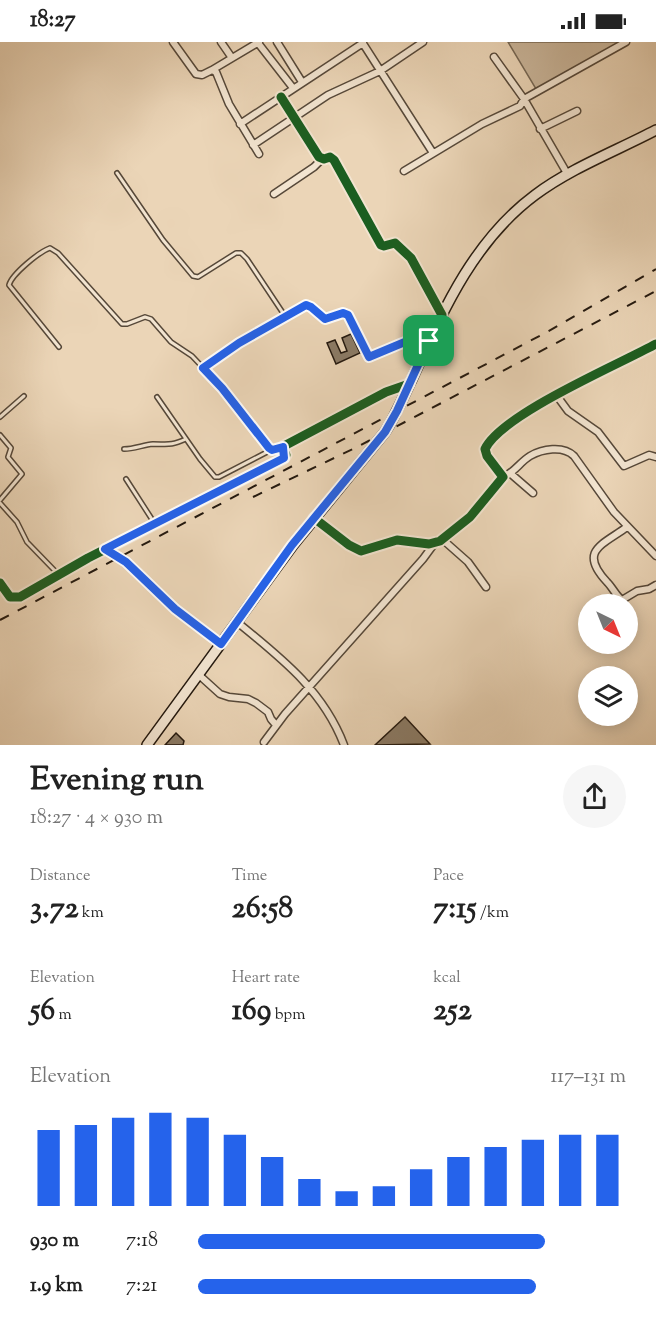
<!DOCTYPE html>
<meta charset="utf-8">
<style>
:root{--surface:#fff;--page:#f6f6f6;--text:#222;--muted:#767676;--accent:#2563eb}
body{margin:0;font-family:"Sorts Mill Goudy",serif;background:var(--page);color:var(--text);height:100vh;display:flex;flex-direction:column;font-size:22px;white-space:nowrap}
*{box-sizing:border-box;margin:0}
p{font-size:20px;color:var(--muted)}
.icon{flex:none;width:33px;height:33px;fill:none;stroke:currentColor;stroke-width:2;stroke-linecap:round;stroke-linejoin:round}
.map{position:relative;height:703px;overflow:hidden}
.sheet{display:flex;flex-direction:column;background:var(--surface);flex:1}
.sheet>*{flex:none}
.needle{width:39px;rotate:137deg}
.fabs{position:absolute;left:578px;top:552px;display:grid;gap:12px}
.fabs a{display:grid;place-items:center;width:60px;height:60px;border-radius:50%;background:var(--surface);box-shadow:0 3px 15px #0003;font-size:30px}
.pin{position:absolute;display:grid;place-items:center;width:51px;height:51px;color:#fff;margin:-26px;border-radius:12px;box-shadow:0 3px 9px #0006}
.round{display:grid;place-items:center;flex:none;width:63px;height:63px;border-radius:32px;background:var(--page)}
.overview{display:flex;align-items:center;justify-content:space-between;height:102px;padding:0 30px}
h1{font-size:33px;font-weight:700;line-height:45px}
.stats{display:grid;grid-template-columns:repeat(3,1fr);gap:9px;height:102px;padding:6px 30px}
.stats div{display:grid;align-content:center}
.stats b{font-size:30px;font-weight:700}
.stats small{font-size:16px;font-weight:400}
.stats p{font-size:16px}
.chart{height:168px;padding:12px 30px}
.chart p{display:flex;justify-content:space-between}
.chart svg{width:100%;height:108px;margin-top:6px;stroke:var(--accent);stroke-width:6}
ul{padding:0 30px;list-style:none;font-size:20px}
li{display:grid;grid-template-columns:96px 72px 1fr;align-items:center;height:45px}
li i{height:15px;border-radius:8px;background:var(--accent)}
.status{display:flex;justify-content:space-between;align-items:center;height:42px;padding:0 30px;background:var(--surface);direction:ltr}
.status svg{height:16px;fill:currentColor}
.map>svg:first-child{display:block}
</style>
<div class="status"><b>18:27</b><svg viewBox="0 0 49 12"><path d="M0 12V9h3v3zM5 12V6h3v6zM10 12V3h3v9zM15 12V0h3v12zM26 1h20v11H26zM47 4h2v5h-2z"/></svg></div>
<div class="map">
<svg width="656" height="703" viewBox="0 0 656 703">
<rect width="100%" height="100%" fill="#ebd5b7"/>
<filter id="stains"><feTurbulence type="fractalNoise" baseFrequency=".00333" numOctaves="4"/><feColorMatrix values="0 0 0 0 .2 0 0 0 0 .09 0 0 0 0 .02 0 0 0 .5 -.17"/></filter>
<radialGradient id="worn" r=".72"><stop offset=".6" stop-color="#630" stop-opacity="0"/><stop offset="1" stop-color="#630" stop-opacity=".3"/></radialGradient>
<!-- green -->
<path fill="#c9b59a" stroke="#766754" stroke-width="1.5" d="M508,0H624L539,52Z"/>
<!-- building -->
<path fill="#8b7b66" stroke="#24190f" stroke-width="1.5" d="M351,292L360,311L336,322L327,301L335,298L341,311L347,309L342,296Z
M405,675L430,702L375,703Z
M176,691L184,699L183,703H165Z"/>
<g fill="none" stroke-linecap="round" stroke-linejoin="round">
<defs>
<path id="service" d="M117,131L163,198L193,234L198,235L236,211H241L247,217L285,274
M59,305L9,243C12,232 39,210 50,206L58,211L122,282H127L145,275L151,277L171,300L192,314L210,333L269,406L272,408L281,406
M204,325L239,301L306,263L311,265L325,277L343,271L348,273L368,315L412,297L428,298
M157,355L200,417L215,435H219L271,408
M0,375L24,354
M0,393L11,406L8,415L22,432L0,458
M124,407C134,407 143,403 153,402C168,402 170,404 186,397
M126,437L155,482
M0,461L17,480L27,500L58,532"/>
<path id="minor" d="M173,0L196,32L202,33L212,28L216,30L229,62L259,112
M221,0L232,16
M277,0L302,40
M362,0L433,111
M258,1L293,46
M494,15L524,57L568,133
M212,28L259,0
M281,55L319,115L324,117L330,115L334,118L381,203L384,204L395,201L411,216L442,273
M240,82L363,1
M540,87L577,69
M253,103L328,53L380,29L423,0
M404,129L482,82L520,64L524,57L626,0
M274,152L314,125L322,117
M557,354L568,369L598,390L624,424L649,413L656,415
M511,432L533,451
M503,435C514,431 520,420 530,414C542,407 563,403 574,414L614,470L656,514
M314,476L349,503L361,509L397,498L429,502L440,499L470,475L503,435L487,414L485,407C502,372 618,323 656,302
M627,485C602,503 578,509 607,540C613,546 616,554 622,558L637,549L649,547L656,543
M442,497L468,520L486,545
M105,507L126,520L175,567L221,602
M0,541L10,555H20L88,516L283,417L286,413L283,406L284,404L386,350L409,342
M237,580C281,616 323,648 344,703
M199,633L220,652L229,655L248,657L256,661L268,670L271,677L276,683
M264,700L285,672L423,517L434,502"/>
<path id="secondary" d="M147,703L293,503L385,390C396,373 403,355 412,337C443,269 473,199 535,153C571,126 616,109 656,88"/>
</defs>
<!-- service casing -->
<use href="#service" stroke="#564839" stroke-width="6"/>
<!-- minor casing -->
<use href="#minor" stroke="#564839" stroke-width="9"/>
<!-- secondary casing -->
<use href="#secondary" stroke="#24190f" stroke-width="12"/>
<!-- service -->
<use href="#service" stroke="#f2e4d0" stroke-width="3"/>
<!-- minor -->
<use href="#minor" stroke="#f2e4d0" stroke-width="6"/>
<!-- secondary -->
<use href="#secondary" stroke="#f2e4d0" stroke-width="9"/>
<!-- rail -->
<path stroke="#24190f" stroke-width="2" stroke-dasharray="10 10" stroke-linecap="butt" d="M253,455L357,405L656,249
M0,578L547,290L656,227"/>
<defs>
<path id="cycleway" d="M281,55L319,115L324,117L330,115L334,118L381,203L384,204L395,201L411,216L442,273
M314,476L349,503L361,509L397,498L429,502L440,499L470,475L503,435L487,414L485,407C502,372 618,323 656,302
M0,541L10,555H20L88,516L283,417L286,413L283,406L284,404L386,350L409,342"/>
</defs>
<!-- cycleway casing -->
<use href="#cycleway" stroke="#f2e4d0" stroke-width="13"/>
<!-- cycleway -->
<use href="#cycleway" stroke="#1b5e20" stroke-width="9"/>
</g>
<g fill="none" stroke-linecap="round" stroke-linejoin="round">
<defs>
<path id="route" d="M306,263L311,265L325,277L343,271L348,273L369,315L412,297L429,299L397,369L385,390L292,503L221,602L175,567L126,520L105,507L284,416L283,405L272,408L269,406L222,346L203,326L239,301Z"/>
</defs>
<!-- route casing -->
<use href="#route" stroke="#fff" stroke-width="12"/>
<!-- route -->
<use href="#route" stroke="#2563eb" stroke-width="8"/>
</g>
<rect width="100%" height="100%" filter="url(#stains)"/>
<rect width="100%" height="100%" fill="url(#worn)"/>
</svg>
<div class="fabs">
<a><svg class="needle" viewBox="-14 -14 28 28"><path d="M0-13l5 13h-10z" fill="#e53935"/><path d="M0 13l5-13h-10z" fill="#767676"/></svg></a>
<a><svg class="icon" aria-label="layers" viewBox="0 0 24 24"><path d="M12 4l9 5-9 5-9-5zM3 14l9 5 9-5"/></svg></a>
</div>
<div class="pin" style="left:429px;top:299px;background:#1e9e55"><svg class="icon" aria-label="arrive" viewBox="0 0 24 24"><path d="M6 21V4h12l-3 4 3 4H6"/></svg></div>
</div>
<section class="sheet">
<div class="overview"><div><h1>Evening run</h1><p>18:27 · 4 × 930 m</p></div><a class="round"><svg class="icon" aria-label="share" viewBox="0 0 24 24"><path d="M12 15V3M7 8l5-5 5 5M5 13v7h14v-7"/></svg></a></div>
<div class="stats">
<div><p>Distance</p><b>3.72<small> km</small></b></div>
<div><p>Time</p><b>26:58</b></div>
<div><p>Pace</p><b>7:15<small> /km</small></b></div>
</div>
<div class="stats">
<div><p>Elevation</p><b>56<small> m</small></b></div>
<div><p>Heart rate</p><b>169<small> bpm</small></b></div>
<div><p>kcal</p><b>252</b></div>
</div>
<div class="chart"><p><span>Elevation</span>117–131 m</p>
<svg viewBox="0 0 160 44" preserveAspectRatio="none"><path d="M5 44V13M15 44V11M25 44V8M35 44V6M45 44V8M55 44V15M65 44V24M75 44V33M85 44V38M95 44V36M105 44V29M115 44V24M125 44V20M135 44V17M145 44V15M155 44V15"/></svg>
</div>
<ul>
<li><b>930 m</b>7:18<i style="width:81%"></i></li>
<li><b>1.9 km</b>7:21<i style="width:79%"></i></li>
</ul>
</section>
